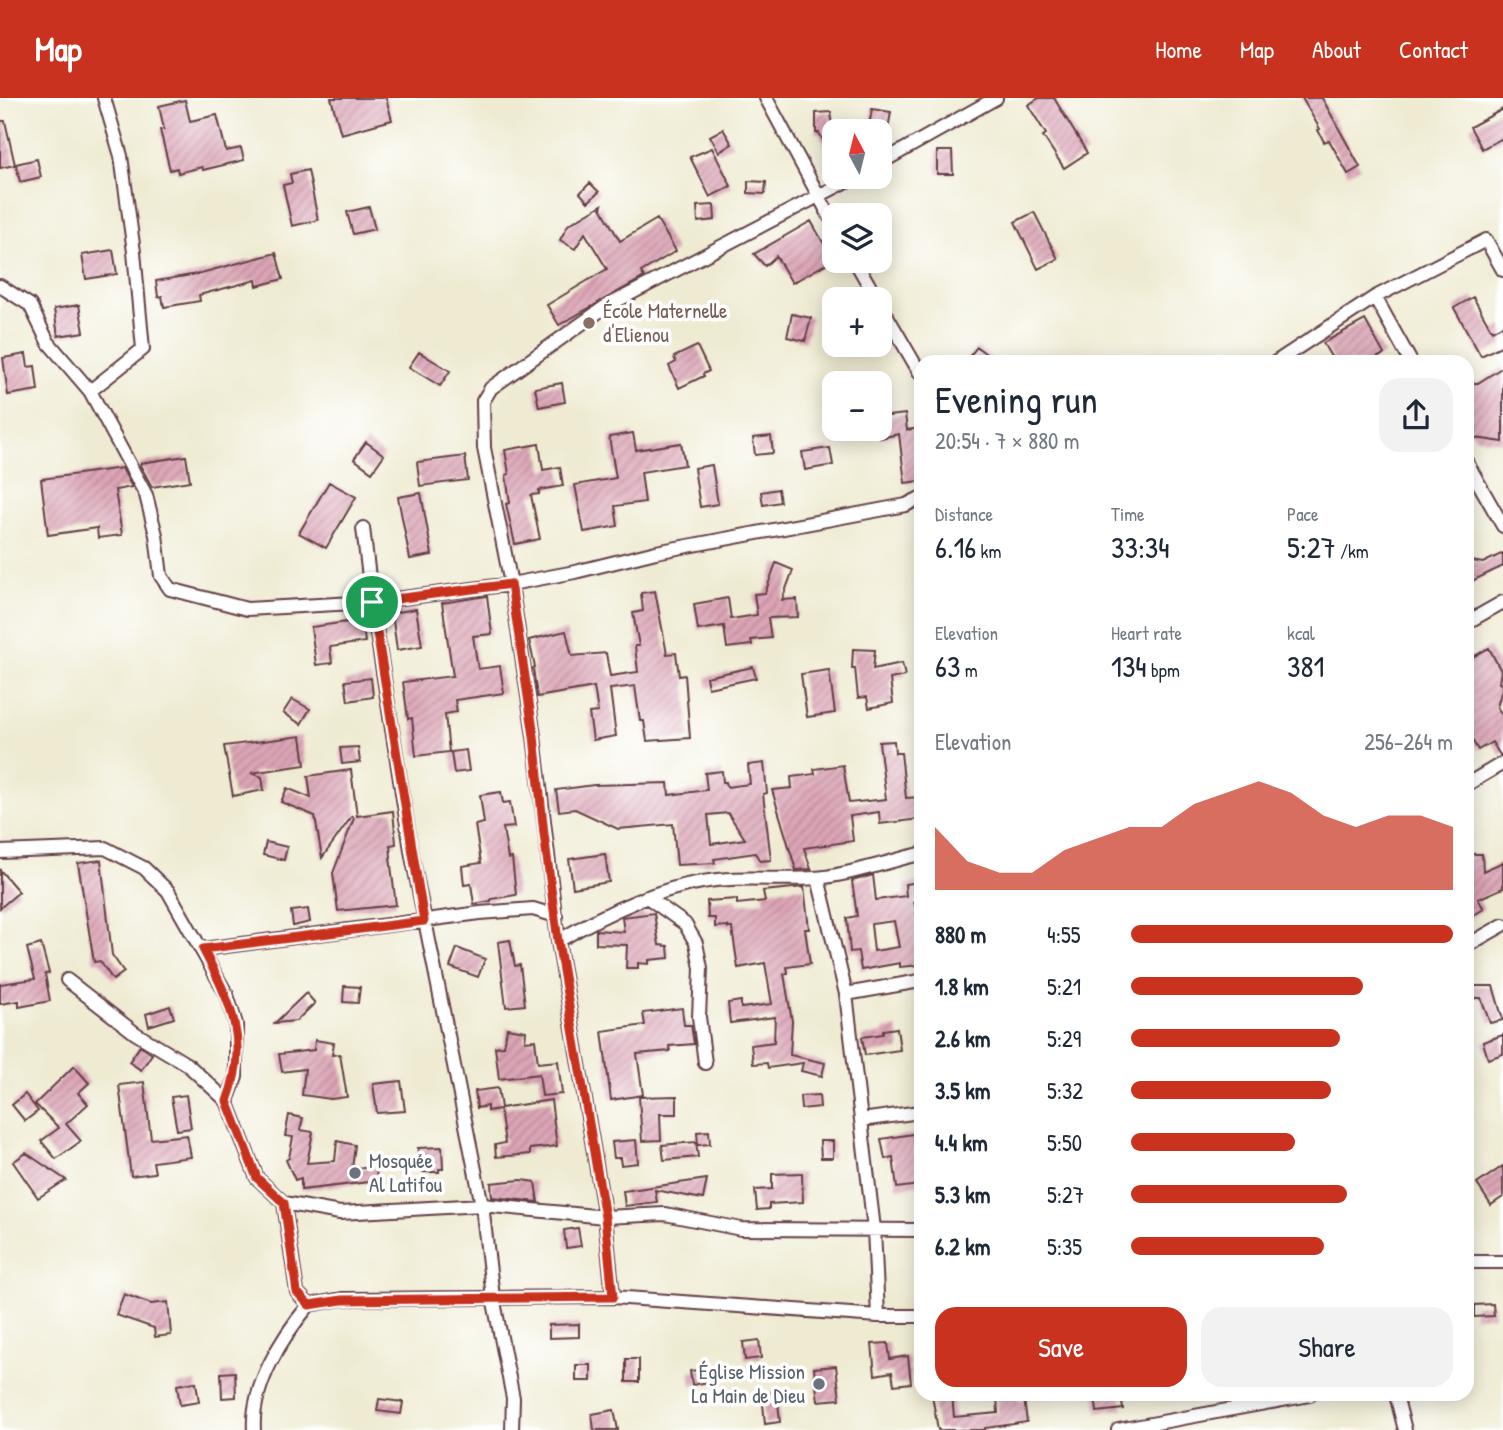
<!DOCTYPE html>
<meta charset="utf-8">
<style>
:root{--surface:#fff;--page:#f2f2f3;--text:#1f2937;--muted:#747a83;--accent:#c8321e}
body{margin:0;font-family:"Patrick Hand",sans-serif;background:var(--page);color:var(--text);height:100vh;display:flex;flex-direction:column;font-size:26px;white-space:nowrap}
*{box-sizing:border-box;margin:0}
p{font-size:23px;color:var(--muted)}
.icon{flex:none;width:38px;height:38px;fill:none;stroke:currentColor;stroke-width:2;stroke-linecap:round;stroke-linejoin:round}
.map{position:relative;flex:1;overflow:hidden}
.sheet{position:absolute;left:914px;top:257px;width:560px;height:1046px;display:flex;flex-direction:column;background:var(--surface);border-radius:21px;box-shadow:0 4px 18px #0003}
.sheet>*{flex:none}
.needle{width:46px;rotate:353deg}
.buttons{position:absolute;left:822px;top:21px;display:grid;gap:14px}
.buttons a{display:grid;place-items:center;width:70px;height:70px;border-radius:14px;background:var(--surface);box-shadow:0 4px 18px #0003;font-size:35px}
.pin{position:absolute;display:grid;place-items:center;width:60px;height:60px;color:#fff;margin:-30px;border:4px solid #fff;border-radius:50%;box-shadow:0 2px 7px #0007}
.round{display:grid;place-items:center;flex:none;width:74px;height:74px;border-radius:21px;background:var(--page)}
.overview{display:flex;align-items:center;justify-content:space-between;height:119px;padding:0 21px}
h1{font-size:38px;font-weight:600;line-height:52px}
.figures{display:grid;grid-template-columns:repeat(3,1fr);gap:10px;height:119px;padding:7px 21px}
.figures div{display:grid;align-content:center}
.figures b{font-size:30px;font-weight:600}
.figures small{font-size:19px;font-weight:400}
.figures p{font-size:19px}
.chart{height:196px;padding:14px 21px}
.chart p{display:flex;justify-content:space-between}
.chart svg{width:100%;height:126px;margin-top:7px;fill:var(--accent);opacity:.7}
.button{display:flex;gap:14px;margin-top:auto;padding:14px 21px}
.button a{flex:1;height:80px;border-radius:21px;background:var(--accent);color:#fff;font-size:28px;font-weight:600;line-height:80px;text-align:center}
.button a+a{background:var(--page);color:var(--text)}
ul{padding:0 21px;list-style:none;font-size:23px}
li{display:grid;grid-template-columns:112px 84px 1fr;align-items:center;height:52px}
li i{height:18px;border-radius:9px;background:var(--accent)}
header{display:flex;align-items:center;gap:42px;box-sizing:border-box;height:98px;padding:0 35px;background:var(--accent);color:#fff}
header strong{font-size:33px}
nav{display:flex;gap:38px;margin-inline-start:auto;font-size:24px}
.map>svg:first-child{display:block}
</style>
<header>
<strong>Map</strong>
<nav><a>Home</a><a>Map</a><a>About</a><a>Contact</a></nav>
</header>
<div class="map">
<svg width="1503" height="1332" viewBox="0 0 1503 1332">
<defs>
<pattern id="building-hatch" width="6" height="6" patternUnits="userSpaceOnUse" patternTransform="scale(1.75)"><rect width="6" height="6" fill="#dda6b7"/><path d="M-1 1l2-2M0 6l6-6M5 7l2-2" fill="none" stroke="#b58795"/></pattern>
</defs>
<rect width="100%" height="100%" fill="#fff"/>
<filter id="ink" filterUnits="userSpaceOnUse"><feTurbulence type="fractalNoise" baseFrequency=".0143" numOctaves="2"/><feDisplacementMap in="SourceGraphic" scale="14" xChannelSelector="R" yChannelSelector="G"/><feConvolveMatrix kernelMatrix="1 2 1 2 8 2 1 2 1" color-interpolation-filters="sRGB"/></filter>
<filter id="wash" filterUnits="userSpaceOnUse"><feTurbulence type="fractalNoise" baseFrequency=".00686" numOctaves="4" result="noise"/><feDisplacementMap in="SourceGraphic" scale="28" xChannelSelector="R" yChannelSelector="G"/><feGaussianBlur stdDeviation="1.57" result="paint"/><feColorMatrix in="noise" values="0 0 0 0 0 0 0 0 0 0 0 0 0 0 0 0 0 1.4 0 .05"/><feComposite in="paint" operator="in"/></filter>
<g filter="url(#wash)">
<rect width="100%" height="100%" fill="#efebd3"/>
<g id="blocks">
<!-- building -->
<path fill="url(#building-hatch)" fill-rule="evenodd" d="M331,0H386L392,22L341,36Z
M1039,0H1054L1087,55L1064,70L1043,38L1046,36L1028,7Z
M1302,0H1322L1360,69L1348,76L1329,42L1324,44L1318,32L1320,31Z
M185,2L190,23L217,17L226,53L241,50L244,62L203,72L202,69L178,75L177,70L170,72L160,32L164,31L159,8Z
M872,11L891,14L888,31L869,28Z
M1503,11V40L1482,51L1470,29Z
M831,14L832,58L819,35H816V15Z
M0,23H5L15,67L0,70Z
M723,31L732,46L719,54L710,38Z
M712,50L731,88L710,99L690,59Z
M937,53H952L953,76H937Z
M37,61L41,79L20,84L16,66Z
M308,72L318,122L292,128L283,87L292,85L290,76Z
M748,83L766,84L765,96L748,95Z
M590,85L599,94L588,104L580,95Z
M602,107L601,110L620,143L657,121L676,153L641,174L644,179L559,227L547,207L607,171L585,135L575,151L560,142L568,127Z
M714,107L715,122L698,124L697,108Z
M369,109L375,131L353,136L347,114Z
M1034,114L1058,161L1038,171L1015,124Z
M811,123L833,162L792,185L776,158L765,168L754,156Z
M113,152L117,176L86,181L82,157Z
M276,155L283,181L257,188L256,182L199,197L200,203L164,209L162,198L158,199L156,183L197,176Z
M1473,199L1492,233L1503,227V247L1481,258L1454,210Z
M79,207L84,234L58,238L54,211Z
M792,216L811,220L805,243L787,239Z
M1365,222L1384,256L1369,264H1334L1323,245Z
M697,248L709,273L703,276L704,278L679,290L669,268L676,264L674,259Z
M977,249L997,264H965Z
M419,254L450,273L440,288L409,269Z
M26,256L28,269L35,268L38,292L8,297L3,260Z
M1503,269V344L1476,340L1466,324V285H1478Z
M562,285L565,304L539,309L535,290Z
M905,316L907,332L920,330V383L905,385L899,336L880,340V319Z
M633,335L636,352L681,345L685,367L641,374L645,404L615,408L618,428L584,434L575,387L616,380L609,339Z
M771,338L773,355L755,357L753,340Z
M366,344L384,357L372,374L354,361Z
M539,346L543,372L560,369L563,388L539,392V396L531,397L540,441L515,446L506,406L510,405L506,377L509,376L505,352Z
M830,350L833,367L805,372L802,354Z
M186,358L190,383L152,389L140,367L141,365Z
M465,358L468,382L420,388L417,364Z
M712,367L718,406L700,409L694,370Z
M122,370L132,389L115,392L122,437L98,440L97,430L48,437L41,381Z
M329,384L356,399L326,450L299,435Z
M778,391L780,404L763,407L761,394Z
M421,395L432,457L410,461L398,399Z
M1503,455V468L1466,486V462L1483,465Z
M776,465L793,472L782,502L797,501L798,519L768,520L771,540L751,542L752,547L727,550L724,528L698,532L694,506L728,500L731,521L757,517L754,496L765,495Z
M655,493L667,556L676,555L679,578L685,577L690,640L647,643L644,623H640L635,588L610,591L616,638L593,642L589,615L598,614L594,589L537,599L533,570L535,569L529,542L566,533L572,558L606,555L610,578L638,574L635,548H639L633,515L643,513L641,495Z
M487,498L492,536L473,538L478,571L500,568L504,595L455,602L457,614L445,616L449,654L416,658L412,620L408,621L403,584L453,578L442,505Z
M416,511L422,548L397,552L392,515Z
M362,522L365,544L330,549L332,565L316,567L311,529Z
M1489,550L1501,573L1499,585L1503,587L1497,609L1503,619V656L1500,657L1492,644L1478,652L1466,632V563Z
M853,551L875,552L873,571L902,565L905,578L890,581L893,605L869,610L867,599L858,600L855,570H852Z
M753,569L756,580L708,590L706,579Z
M829,572L835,615L807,619L801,576Z
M371,580L373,599L348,603L345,583Z
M292,601L310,611L301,626L283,615Z
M301,638L305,667L251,675L262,679L264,692L233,698L224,648Z
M894,643L895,655H901L906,700L920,699V721L880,726L879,714L850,718L853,743L804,750L811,771L796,772L772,692L792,690L791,679L815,676L814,671L843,667L849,705L886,701L879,644Z
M358,649L360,664L342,666L340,650Z
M466,652L469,673L454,675L451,654Z
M764,665L767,695L763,696L771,762L760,763L755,755L714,761L715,765L677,767L673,726L618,731L575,711L559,713L556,692L594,687L668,685L669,697L707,692L705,675L722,673L723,684H726L727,689L750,686L748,667ZM728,715L745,741L711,746L708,717Z
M351,672L357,718L393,713L396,746L390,747L391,759L390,760L396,807L338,813L333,775L354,720L352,718L322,760L315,718L281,704L287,690L311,700L308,678Z
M501,694L503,705L510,704L514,729L503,730L508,761L512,760L516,797L491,801V803L474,806L471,786L464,787L462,768L481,765L475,727L484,725L480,697Z
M266,744L287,749L284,762L263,757Z
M605,756L609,784L573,790L569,761Z
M1466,756H1482L1483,773L1503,764V790L1478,801L1484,811L1470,819L1466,812Z
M101,762L112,857L124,874L113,882L100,863L94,864L78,765Z
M0,772L19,794L0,810Z
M873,777L876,802L906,798L905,786L920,784V802L914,803L920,836V867L900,869V865L861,872L858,853L850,854L847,820L857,818L852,783ZM894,823L899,849L874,853L871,826Z
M804,789L809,831H805L810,866L787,869L788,875L784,876L792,923L790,957L825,965L822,978L801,973L803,965L768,970L767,965L753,966L751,947L774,944L775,919L730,925L728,905L741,903V910L772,906L765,865L738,870L732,830H728V828L715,829V820H708L707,803L737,801V806L765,803L763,793Z
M308,811L310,824L293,828L291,813Z
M654,815L659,847L668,848L669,860L649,862V866L638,865V870H626L627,847L596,846V832L624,834L622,819Z
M510,842L515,868L520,867L525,907L506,909L498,844Z
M41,846L49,875L45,876L50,903L19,909V903L0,906V886L35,881L27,850Z
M457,850L485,861L478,879L450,869Z
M344,888L360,889L358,905L343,904Z
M1466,888H1493L1503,922L1490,925L1481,900H1466Z
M306,895L315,905L296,923L275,925Z
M170,908L174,920L149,928L146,916Z
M682,910L684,927H691L694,946L669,948L670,953L637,956L643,997L611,1002L602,933L645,927L643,915Z
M507,930L526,933L525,943L535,942L538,965L558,963L562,996L542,998L539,976L499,981L495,949L504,948Z
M897,930L900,952L865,957L862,939L883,936V932Z
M1503,937V956L1488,961L1483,944Z
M315,942L334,945L332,957L340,956L347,999L331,1001L302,997L305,971L282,974L279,956L314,952Z
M140,948L152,956L141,972L129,964Z
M74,968L89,985L78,995L88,1006L66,1026L81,1043L56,1061L41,1043L59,1030L35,1006Z
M401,983L405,1013L377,1015L373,986Z
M144,984L151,1041L187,1037L191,1059L153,1064L155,1075L131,1078L119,987Z
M498,990L501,1010L551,1002L557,1048L530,1051V1056L496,1059L495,1047L505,1045L500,1011L487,1013V1008L477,1010L475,993Z
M25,996L38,1013L25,1023L12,1007Z
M186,997L191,1030L177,1032L171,999Z
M819,997L820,1009L801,1011L800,998Z
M677,998V1016H660L661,1042L642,1043L639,999Z
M289,1017L303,1020L300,1032L313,1034L307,1065L335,1063L337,1043L355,1047L352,1071L376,1069L377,1083L301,1092V1080L295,1082L286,1062L289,1060L293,1039L285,1038Z
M709,1033L710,1046L698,1047L697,1034Z
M913,1036L920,1087L897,1090L893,1059L885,1061L881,1041Z
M636,1042L638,1065L621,1067L620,1060H614L612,1044Z
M820,1043H833V1060H821Z
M696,1044L698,1059L664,1062L662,1047Z
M442,1049L443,1071H439V1074H420L418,1050Z
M26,1055L66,1082L38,1100L13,1064Z
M1503,1068V1099L1491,1107L1477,1086Z
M802,1075L803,1104L769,1106V1111L757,1112L755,1092L772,1091V1076Z
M707,1081L703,1101L655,1092L657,1104L625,1108L623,1093Z
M521,1082L535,1084L538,1104L492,1099L491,1085Z
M578,1130L581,1148L566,1150L564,1132Z
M124,1196L151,1206L168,1204L171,1237L155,1239L154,1230L116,1217Z
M1493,1206L1494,1218L1474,1219V1207Z
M579,1226V1239L549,1240V1227Z
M759,1242L761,1260L745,1262L743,1244Z
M888,1245L890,1261L908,1258L911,1285L894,1287L892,1274L875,1277L872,1246Z
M626,1261H639V1284H626Z
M576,1267H591V1283H576Z
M836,1268L840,1301L818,1303L814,1270Z
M712,1270L714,1283L692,1287L690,1273Z
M235,1274L236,1299L222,1300L221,1275Z
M196,1284L199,1304L180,1307L177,1287Z
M777,1294L780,1324L765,1326L762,1296Z
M932,1297H952L954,1319L998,1315L997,1297H1017V1302L1024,1301L1027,1324L985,1330V1332H938Z
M1095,1297H1121L1123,1311L1097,1314Z
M379,1301L403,1304L401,1316L377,1313Z
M614,1312L618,1332H594L592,1316Z"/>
</g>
</g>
<g filter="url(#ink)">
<use href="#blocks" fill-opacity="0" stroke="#633e44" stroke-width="2"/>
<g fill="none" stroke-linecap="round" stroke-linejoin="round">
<defs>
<path id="minor" d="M766,0L835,128
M880,65L996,0
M855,163L877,201
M0,188L30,207L48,244L90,293L146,397L156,437L161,478L170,491L247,511L372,504L511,486L575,474L656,454L906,407L920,400
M1375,199L1411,264
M880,206L920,275
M1276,264L1375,199L1486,142L1503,172
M90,293L143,251L134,154L121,58L104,0
M1466,363L1503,428
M363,430L372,504L412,758L482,1107L493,1199L513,1300L512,1332
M1466,525L1503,504
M1466,687L1503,665
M0,754L105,750L144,770L168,793L227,897L236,926V979L227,1003L257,1080L284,1105L340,1115L482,1107L605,1119L665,1116L741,1131L920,1132
M818,780L846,896L874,1131L878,1218
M647,799L685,826L696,845L701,870L699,919L705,965
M558,843C602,817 652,792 702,784C740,777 778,783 815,780C846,778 889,763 920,756
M1466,848L1503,827
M203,851L480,815L533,811L556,818
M67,882L135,935L188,967L227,1003
M846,896L920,883
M861,1022L920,1014
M284,1105L297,1194L309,1207
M1466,1164H1503
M613,1199L605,1119L558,843L534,638L511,486L484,350L483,303L491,290L605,209L855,79
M1396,1297L1405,1332
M254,1332C251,1288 282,1239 309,1207L342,1201L613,1199L878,1218H920
M1118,1332L1310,1297"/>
</defs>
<!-- minor casing -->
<use href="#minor" stroke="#633e44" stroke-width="16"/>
<!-- minor -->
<use href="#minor" stroke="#fff" stroke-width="12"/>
</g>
</g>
<g fill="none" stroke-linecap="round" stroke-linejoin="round" filter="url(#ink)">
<defs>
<path id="route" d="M511,486L534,638L544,736L558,843L605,1119L613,1199L342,1202L309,1207L297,1194L284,1105L257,1080L227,1003C250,943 231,905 203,851L424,823L372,504Z"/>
</defs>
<!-- route casing -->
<use href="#route" stroke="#fff" stroke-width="14"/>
<!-- route -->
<use href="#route" stroke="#c8321e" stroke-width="9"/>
</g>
<!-- markers -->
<circle fill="#8d6e63" stroke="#fff" stroke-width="2.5" cx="589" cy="225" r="7"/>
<g fill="#6b7280" stroke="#fff" stroke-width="2.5">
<circle cx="355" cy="1075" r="7"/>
<circle cx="819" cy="1286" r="7"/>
</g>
<g text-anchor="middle" stroke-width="7" stroke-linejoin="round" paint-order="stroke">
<!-- education labels -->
<g font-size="21" fill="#785e54" stroke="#fff" text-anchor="start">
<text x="603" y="220">École Maternelle<tspan x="603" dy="24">d'Elienou</tspan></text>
</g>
<!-- worship labels -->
<g font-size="21" fill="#5b616d" stroke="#fff" text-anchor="start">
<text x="369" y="1070">Mosquée<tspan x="369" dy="24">Al Latifou</tspan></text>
<text x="805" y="1281" text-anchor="end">Église Mission<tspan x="805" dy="24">La Main de Dieu</tspan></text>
</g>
</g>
</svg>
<div class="buttons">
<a><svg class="needle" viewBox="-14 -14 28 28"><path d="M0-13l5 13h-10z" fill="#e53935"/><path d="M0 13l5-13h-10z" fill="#747a83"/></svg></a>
<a><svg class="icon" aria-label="layers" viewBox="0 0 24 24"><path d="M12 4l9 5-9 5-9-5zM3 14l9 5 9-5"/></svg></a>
<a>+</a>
<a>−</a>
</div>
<div class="pin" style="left:372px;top:504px;background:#1e9e55"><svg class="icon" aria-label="arrive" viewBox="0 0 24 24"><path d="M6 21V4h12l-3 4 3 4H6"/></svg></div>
<section class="sheet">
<div class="overview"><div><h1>Evening run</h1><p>20:54 · 7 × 880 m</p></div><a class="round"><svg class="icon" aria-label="share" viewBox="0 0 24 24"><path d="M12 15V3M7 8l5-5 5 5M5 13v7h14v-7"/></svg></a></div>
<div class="figures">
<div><p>Distance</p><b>6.16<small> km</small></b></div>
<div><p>Time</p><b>33:34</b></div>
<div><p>Pace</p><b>5:27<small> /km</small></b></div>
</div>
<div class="figures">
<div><p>Elevation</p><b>63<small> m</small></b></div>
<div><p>Heart rate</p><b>134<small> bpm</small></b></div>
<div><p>kcal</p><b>381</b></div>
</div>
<div class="chart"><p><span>Elevation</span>256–264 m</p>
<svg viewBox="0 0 160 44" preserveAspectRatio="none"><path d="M0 44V22L10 34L20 38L30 38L40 30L50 26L60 22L70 22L80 14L90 10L100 6L110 10L120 18L130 22L140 18L150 18L160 22V44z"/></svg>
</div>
<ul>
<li><b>880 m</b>4:55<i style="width:100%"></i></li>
<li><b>1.8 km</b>5:21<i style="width:72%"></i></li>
<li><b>2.6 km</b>5:29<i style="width:65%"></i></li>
<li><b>3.5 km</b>5:32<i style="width:62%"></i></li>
<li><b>4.4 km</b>5:50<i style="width:51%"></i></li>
<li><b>5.3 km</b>5:27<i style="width:67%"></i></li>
<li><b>6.2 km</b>5:35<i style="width:60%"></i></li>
</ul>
<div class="button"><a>Save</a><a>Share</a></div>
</section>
</div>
